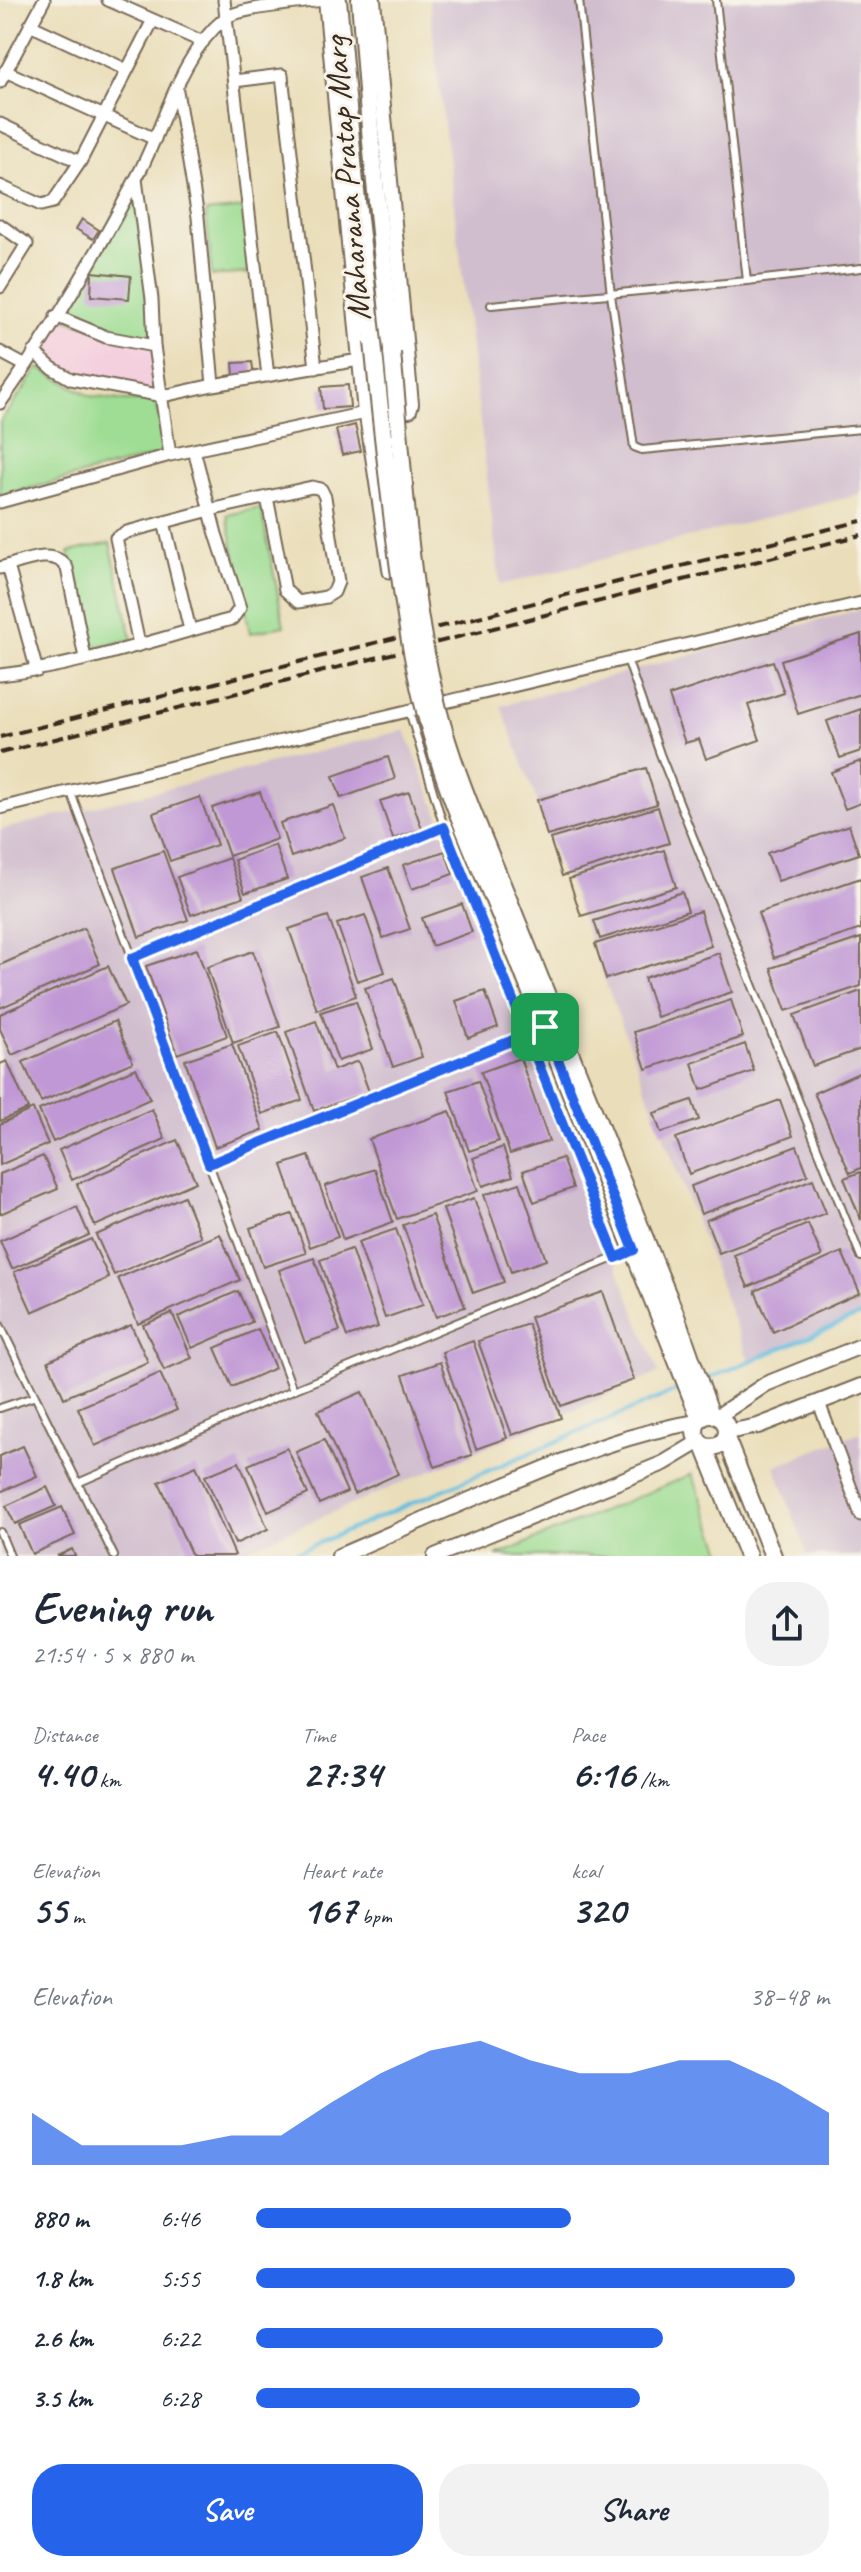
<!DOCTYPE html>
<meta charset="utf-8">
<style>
:root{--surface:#fff;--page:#f2f2f3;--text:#1f2937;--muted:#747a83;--accent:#2563eb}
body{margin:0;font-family:Caveat,sans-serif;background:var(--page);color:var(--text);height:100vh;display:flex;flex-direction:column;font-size:30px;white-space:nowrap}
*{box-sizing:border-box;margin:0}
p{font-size:26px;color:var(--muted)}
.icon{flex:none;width:44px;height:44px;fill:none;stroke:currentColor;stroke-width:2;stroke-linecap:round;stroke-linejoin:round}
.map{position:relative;height:1556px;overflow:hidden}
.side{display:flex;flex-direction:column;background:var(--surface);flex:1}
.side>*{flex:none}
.pin{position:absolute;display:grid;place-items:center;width:68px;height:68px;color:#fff;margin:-34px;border-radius:16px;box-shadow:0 4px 12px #0006}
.round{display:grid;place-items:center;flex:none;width:84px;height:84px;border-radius:32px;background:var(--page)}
.headline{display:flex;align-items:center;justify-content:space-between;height:136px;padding:0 32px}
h1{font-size:44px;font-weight:600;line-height:60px}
.stats{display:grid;grid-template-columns:repeat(3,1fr);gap:12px;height:136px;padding:8px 32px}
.stats div{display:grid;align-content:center}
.stats b{font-size:40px;font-weight:600}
.stats small{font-size:22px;font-weight:400}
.stats p{font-size:22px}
.chart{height:224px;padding:16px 32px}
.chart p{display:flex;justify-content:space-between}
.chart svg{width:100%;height:144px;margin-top:8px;fill:var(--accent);opacity:.7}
.button{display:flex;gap:16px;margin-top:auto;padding:16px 32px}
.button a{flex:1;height:92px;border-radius:32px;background:var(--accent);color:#fff;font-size:32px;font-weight:600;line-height:92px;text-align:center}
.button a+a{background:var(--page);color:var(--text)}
ul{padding:0 32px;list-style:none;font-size:26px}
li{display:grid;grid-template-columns:128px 96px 1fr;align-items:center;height:60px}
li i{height:20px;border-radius:10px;background:var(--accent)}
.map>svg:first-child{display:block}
</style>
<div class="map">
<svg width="861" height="1556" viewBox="0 0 861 1556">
<rect width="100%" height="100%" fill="#f7f3e8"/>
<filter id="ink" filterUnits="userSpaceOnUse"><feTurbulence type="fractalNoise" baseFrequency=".0125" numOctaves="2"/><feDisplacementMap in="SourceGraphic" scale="16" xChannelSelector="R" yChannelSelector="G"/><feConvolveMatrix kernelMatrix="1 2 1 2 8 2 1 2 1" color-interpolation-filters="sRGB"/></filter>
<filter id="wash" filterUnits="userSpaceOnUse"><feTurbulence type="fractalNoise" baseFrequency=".006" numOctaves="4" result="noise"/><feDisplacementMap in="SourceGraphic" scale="32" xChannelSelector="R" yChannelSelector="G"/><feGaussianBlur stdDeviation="1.8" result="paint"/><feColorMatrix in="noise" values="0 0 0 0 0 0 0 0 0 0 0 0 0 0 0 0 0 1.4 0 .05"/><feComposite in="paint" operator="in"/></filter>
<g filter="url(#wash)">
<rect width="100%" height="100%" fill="#eadeba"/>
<!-- built -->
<path fill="#f4cfde" d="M56,316L154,346L163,396L89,384L34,352Z"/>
<!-- industrial -->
<path fill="#d0bdce" d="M429,0H861V494L500,585Z
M861,609V1316L750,1363L501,706Z
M405,730L659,1373L230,1556H0V830Z
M861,1432V1556H808L775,1466Z"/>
<!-- green -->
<path fill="#9edd93" stroke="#6c8458" stroke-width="2" d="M136,178L154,346L56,316Z
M244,208L250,273L212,276L206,212Z
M39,368L90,396L126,401L156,400L166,453L0,496V422Z
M261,508L284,626L250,633L227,515Z
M110,543L132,639L92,648L69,552Z
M692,1474L724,1556H496Z"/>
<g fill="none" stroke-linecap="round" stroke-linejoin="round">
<!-- stream -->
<path stroke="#63bee0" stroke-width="4" d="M707,1379L861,1315
M288,1556L680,1389"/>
</g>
<g id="blocks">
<!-- building -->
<path fill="#c098d5" d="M82,219L99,230L93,239L76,229Z
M92,272L131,276L129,299L91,296Z
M252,362L254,375L234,377L233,363Z
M348,385L350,407L323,409L321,387Z
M355,425L361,451L342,455L336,430Z
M861,634V694L798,714L781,660Z
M773,661L784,693L748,705L760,740L706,759L699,739L685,743L669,696Z
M861,709V751L840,758L827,721Z
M388,757L395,779L341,798L333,776Z
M861,761V803L845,809L831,772Z
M646,768L657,804L547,836L537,800Z
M260,792L277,839L229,856L212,808Z
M409,792L422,829L393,839L380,801Z
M200,797L217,845L170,861L153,813Z
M333,805L345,838L291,857L280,823Z
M658,807L669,843L562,876L550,839Z
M849,825L859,854L778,881L767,853Z
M275,845L287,879L245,893L234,860Z
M664,850L676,887L581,916L569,879Z
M163,851L188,920L139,937L115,868Z
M445,851L453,874L412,889L403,865Z
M229,858L243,897L191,915L177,877Z
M388,868L410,929L383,938L362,877Z
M861,878V929L774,958L758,913Z
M682,892L688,911L600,939L594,921Z
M462,904L472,932L432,946L422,918Z
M700,911L711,946L606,979L595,944Z
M365,915L385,972L357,981L337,924Z
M328,916L356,996L317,1010L289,929Z
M84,928L100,964L0,1008V965Z
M861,938V986L786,1011L771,968Z
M197,949L227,1036L177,1054L146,966Z
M253,951L280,1027L233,1043L207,967Z
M719,953L732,992L657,1017L644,978Z
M108,966L126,1005L12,1055L0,1029V1014Z
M394,978L422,1057L393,1067L365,988Z
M485,991L498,1027L468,1038L456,1001Z
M861,991V1049L813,1066L794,1015Z
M731,1000L743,1037L646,1069L634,1032Z
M356,1001L373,1049L338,1061L321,1012Z
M115,1021L133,1062L41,1102L23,1062Z
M316,1021L334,1070L358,1061L369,1092L314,1111L286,1032Z
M278,1032L302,1100L262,1114L238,1046Z
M232,1044L263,1130L215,1147L185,1060Z
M745,1044L754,1071L701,1090L692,1063Z
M520,1058L549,1141L510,1154L481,1072Z
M7,1061L28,1109L0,1121V1064Z
M136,1068L150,1099L53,1142L39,1110Z
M861,1072V1168L850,1173L814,1093Z
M478,1081L499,1141L469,1151L448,1091Z
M692,1100L699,1120L661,1133L654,1113Z
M780,1100L793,1136L689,1174L676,1138Z
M33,1109L48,1144L0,1165V1124Z
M152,1109L165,1139L72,1180L59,1150Z
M450,1111L478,1191L397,1219L369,1139Z
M177,1140L196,1182L95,1226L77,1184Z
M797,1146L808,1175L701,1214L691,1186Z
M503,1147L513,1176L483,1186L473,1158Z
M43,1156L58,1189L0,1214V1174Z
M309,1156L338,1237L310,1247L282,1165Z
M562,1158L573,1188L534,1202L523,1171Z
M375,1169L393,1222L343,1240L325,1186Z
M861,1172V1220L844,1178Z
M813,1179L826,1213L719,1253L706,1220Z
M520,1183L546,1260L511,1272L484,1195Z
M184,1196L201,1237L114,1275L96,1235Z
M474,1198L504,1282L473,1293L443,1209Z
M77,1207L89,1235L12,1269L0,1241Z
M292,1214L306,1253L263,1267L250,1228Z
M432,1215L465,1307L436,1317L403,1225Z
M808,1224L822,1256L748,1287L734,1255Z
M396,1229L423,1305L385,1318L358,1242Z
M220,1234L240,1280L138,1324L118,1278Z
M91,1239L109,1278L32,1312L14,1272Z
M351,1249L378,1327L347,1337L320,1260Z
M842,1252L860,1293L773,1332L755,1291Z
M314,1258L340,1331L305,1343L279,1270Z
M238,1291L252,1322L192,1348L178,1317Z
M603,1292L634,1380L561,1406L530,1317Z
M172,1313L192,1358L164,1370L143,1325Z
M528,1324L561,1418L512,1435L478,1341Z
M131,1325L148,1362L64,1398L48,1361Z
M258,1329L275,1368L232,1387L215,1348Z
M473,1341L507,1438L476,1449L442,1352Z
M440,1362L472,1455L435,1467L403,1375Z
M160,1373L177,1410L95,1446L78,1408Z
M362,1392L398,1474L354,1494L318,1411Z
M324,1440L347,1492L319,1504L296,1452Z
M23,1446L37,1476L0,1492V1456Z
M287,1448L308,1494L268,1512L248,1465Z
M239,1462L268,1529L235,1544L205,1476Z
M196,1466L235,1555L233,1556H192L159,1482Z
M47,1487L56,1506L15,1524L6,1506Z
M62,1507L75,1535L32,1554L19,1525Z
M72,1549L75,1556H57Z"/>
</g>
</g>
<g filter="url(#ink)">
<use href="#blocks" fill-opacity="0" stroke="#786955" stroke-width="2"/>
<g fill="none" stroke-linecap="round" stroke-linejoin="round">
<defs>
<path id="service" d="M579,0L611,295L634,447L642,450L861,429
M716,0L747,281
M491,305L747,281L861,268
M627,659L660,754L861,1257
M70,790L293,1390
M444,827L616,1258
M132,958L444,827L409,711
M209,1164L542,1028
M0,1325L114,1556
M0,1408L33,1397
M80,1482L293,1390L633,1250
M0,1532L10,1556"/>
<path id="minor" d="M108,0L203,42
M224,0L268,376
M30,25L127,70
M5,71L155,139
M234,81L282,75L316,368
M0,82L44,0
M177,91L198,217L213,385
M0,124L80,162
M136,179L152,299L154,346L170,455
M0,186L41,205L53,202L80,162L153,20
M0,225L27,244L0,287
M56,316L106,337L154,346
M0,352L26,366
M34,352L52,368L71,379L163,396L213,385L359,360
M0,403C52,331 98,252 139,173C166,122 179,56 224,19C236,8 306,2 325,0
M0,502L170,455L365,413L389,572
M164,522L190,630
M8,566L37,671
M0,568C20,563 54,546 67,568L85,658
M139,644L116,538L127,532L210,510L312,487L321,489L325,497L338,582L334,592L326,597L298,602L285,590L267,497
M0,675C79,666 156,639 232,619L240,608L216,534L194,450
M0,808L861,603
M819,1403L861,1515"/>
<path id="tertiary" d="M326,0L365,413L409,410L411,404L373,0
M718,1416L766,1384L861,1346
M727,1432L758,1426L861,1386
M339,1556C397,1531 456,1505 515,1481C574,1456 633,1432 697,1422
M435,1556L664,1463L699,1442"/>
<path id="secondary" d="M338,0L355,183L373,342
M360,0L371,142L392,353
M519,926L675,1313L711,1415
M505,927L700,1419
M695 1431a16 16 0 1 1 32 0a16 16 0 1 1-32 0Z
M726,1438L773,1556
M704,1446L748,1556"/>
</defs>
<!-- service casing -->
<use href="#service" stroke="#786955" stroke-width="10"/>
<!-- minor casing -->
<use href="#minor" stroke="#786955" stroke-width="15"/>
<!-- tertiary casing -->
<use href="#tertiary" stroke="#786955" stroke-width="18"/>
<!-- secondary casing -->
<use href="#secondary" stroke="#786955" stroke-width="20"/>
<!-- service -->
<use href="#service" stroke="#fff" stroke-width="6"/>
<!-- minor -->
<use href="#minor" stroke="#fff" stroke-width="11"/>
<!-- tertiary -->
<use href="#tertiary" stroke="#fff" stroke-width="14"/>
<!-- secondary -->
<use href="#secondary" stroke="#fff" stroke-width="16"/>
<!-- rail -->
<path stroke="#3b2a1e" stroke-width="4" stroke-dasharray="12 6" stroke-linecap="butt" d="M0,737L861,521
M0,753L861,535"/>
<defs>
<path id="secondary-bridge" d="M373,342C380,413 388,483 397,554C405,614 414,675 431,733C449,800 479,863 505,927
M392,353C404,472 409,593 438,709C457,783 491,854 519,926"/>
</defs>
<!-- secondary-bridge casing -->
<use href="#secondary-bridge" stroke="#786955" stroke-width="20" stroke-linecap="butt"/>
<!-- secondary-bridge -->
<use href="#secondary-bridge" stroke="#fff" stroke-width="16"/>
</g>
</g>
<g fill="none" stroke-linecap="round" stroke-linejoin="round" filter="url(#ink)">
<defs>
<path id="route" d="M545,1027L634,1250L616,1258L444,827L132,958L209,1164C315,1120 421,1077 528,1034L545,1027"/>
</defs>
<!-- route casing -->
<use href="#route" stroke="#fff" stroke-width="16"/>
<!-- route -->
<use href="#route" stroke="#2563eb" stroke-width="10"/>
</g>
<g text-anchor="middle" stroke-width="6" stroke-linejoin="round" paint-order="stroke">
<!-- street labels -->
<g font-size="34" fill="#3b2a1e" stroke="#f7f3e8">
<text transform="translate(346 179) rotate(-95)" y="12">Maharana Pratap Marg</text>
</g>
</g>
</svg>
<div class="pin" style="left:545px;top:1027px;background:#1e9e55"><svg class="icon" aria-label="arrive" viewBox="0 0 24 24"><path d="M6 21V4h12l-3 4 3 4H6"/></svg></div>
</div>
<section class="side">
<div class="headline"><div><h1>Evening run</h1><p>21:54 · 5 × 880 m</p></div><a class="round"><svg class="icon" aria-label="share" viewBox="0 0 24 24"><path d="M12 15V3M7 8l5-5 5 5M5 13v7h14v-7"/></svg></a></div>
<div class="stats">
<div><p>Distance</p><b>4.40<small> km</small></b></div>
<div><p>Time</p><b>27:34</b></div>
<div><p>Pace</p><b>6:16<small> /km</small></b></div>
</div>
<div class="stats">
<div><p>Elevation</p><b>55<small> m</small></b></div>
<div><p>Heart rate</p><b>167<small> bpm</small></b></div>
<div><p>kcal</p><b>320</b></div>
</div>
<div class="chart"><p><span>Elevation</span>38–48 m</p>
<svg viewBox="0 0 160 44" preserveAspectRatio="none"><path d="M0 44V28L10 38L20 38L30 38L40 35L50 35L60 25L70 16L80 9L90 6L100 12L110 16L120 16L130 12L140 12L150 19L160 28V44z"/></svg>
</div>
<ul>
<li><b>880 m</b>6:46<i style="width:55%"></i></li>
<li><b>1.8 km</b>5:55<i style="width:94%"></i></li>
<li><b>2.6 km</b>6:22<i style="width:71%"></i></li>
<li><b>3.5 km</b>6:28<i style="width:67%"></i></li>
</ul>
<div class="button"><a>Save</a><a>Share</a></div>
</section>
